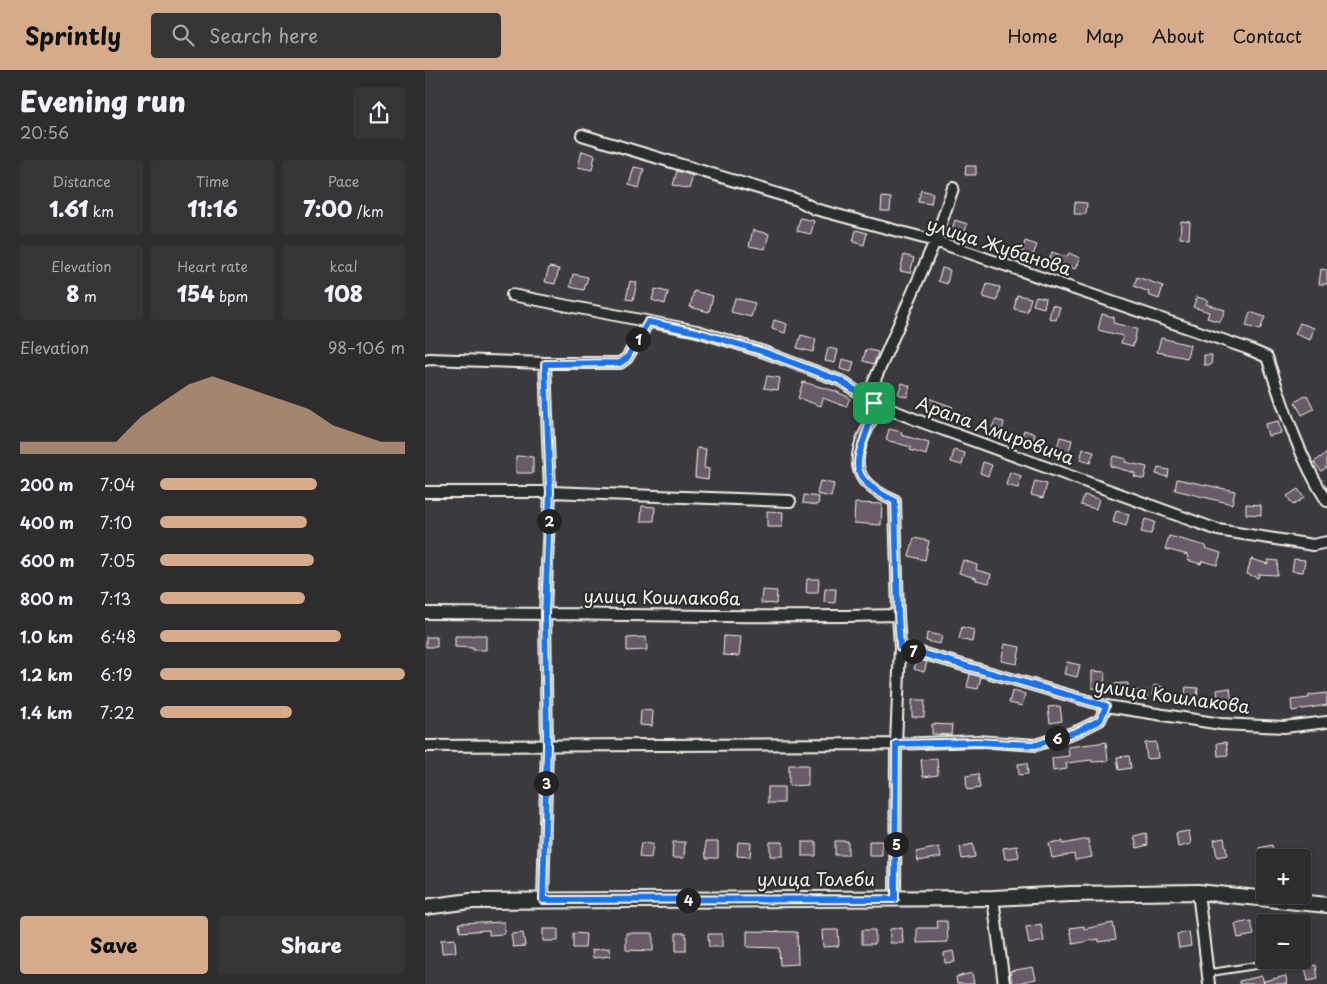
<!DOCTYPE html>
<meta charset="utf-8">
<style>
:root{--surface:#2e2c2f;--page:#363437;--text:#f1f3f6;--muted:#a7a7aa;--line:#49484b;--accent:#d6ab8b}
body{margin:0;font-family:"Playpen Sans",sans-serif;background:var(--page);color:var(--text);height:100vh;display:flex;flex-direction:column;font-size:19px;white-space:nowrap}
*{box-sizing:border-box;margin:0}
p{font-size:16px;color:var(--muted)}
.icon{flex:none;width:28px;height:28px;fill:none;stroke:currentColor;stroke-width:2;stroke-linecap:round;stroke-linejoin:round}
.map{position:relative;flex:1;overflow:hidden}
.panel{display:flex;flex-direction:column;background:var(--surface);width:425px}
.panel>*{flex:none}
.buttons{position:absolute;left:831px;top:779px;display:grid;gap:10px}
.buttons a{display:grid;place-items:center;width:55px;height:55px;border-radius:5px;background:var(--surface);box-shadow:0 2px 8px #0003,0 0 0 1px var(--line);font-size:25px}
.pin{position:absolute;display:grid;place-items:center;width:42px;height:42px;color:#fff;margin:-21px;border-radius:10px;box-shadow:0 2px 8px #0006}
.km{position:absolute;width:25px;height:25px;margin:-12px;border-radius:50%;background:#222;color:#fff;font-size:14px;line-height:25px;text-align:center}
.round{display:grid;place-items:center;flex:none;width:52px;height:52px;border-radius:5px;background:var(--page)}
.headline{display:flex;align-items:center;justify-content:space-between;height:85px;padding:0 20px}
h1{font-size:28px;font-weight:800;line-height:38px}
.metrics{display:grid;grid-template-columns:repeat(3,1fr);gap:8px;height:85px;padding:5px 20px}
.metrics div{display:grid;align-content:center;border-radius:5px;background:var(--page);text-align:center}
.metrics b{font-size:21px;font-weight:800}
.metrics small{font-size:14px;font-weight:400}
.metrics p{font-size:14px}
.chart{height:140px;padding:10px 20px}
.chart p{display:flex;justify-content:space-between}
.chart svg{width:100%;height:90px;margin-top:5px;fill:var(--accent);opacity:.7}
.cta{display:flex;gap:10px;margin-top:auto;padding:10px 20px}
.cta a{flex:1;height:58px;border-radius:5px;background:var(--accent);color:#111;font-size:20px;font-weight:800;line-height:58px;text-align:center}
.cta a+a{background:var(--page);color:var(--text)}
ul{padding:0 20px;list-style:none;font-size:16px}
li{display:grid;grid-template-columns:80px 60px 1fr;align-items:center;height:38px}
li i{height:12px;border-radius:6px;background:var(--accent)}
header{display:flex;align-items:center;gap:30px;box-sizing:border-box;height:70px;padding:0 25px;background:var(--accent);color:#111}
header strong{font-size:24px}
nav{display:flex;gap:28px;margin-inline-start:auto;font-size:18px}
.search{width:350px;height:45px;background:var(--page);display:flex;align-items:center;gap:12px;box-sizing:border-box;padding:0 18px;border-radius:5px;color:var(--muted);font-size:19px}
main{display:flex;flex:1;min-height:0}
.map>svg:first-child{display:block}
</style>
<header>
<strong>Sprintly</strong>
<div class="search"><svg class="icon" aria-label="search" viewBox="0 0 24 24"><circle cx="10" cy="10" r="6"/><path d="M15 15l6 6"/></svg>Search here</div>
<nav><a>Home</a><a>Map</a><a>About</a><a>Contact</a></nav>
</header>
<main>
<section class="panel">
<div class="headline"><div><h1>Evening run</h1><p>20:56</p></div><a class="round"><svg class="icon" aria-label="share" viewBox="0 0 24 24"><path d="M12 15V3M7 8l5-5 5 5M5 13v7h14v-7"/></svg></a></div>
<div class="metrics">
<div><p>Distance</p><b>1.61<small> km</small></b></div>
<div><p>Time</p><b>11:16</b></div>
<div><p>Pace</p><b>7:00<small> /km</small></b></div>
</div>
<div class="metrics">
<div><p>Elevation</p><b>8<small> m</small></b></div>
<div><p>Heart rate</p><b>154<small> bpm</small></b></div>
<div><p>kcal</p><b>108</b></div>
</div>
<div class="chart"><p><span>Elevation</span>98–106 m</p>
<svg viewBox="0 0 160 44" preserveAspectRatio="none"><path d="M0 44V38L10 38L20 38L30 38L40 38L50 26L60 18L70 10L80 6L90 10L100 14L110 18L120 22L130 30L140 34L150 38L160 38V44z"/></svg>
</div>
<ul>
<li><b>200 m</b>7:04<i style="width:64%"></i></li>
<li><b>400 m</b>7:10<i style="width:60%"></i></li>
<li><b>600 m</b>7:05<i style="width:63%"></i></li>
<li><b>800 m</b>7:13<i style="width:59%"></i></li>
<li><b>1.0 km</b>6:48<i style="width:74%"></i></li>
<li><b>1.2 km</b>6:19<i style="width:100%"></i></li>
<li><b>1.4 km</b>7:22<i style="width:54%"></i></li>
</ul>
<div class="cta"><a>Save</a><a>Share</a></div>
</section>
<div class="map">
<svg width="902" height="914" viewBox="0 0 902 914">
<rect width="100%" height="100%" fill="#3d3a3f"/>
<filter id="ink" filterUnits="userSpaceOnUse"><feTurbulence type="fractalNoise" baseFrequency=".02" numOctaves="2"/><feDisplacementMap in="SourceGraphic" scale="10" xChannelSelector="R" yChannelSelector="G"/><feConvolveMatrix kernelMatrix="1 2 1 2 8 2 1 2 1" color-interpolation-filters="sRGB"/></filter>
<g filter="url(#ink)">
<!-- building -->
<path fill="#685a67" stroke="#f4f1e8" d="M157,81L170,85L167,100L153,97Z
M541,96H551V105H540Z
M209,97L219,99L214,118L204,115Z
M252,101L268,106L264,119L248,115Z
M496,120L508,123L506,134L493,132Z
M457,127L466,128L465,141H456Z
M650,132L662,133L661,144H649Z
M375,148L389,151L386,164L372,161Z
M530,150L542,154L539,166L526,162Z
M756,151L765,152L764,169L755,168Z
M328,160L344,164L340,179L324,176Z
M431,160L442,163L439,175L428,172Z
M600,171L612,175L608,185L597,182Z
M627,182L642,187L644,183L655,188L650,199L638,194L636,198L623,193Z
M479,185L489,188L485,203L475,201Z
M124,197L134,199L130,214L120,212Z
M517,198L525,200L522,214L513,211Z
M896,199L902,200V214H894Z
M148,204L163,207L159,220L145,217Z
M712,207L738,216L734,229L723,225L724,222L709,216Z
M205,211L212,213L208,230L201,229Z
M562,214L575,217L572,231L558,227Z
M230,219L243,222L240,234L227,230Z
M269,221L288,226L284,242L265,237Z
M592,225L606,228L602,242L589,239Z
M611,226L621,228L619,238L608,235Z
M772,227L783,230L781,234L800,240L795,252L782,248L784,242L768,237Z
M310,228L330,233L326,247L306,242Z
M627,235L635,237L631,250L624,248Z
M825,242L840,247L835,260L821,256Z
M677,244L689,247L688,253L712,259L708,276L696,273L698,266L673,260Z
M349,250L362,254L360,263L347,259Z
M875,253L889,258L885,270L870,264Z
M376,265L391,269L388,282L372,278Z
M736,268L765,275L762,288L732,282Z
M403,278L413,280L410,293L400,291Z
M441,279L453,282L449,294L438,291Z
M779,285H787L786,295H779Z
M417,289L429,292L426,302L415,299Z
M342,306L355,308L353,320L339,318Z
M378,312L410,321L425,328L421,337L398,328L396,336L373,328Z
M477,313L485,316L482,327L473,324Z
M882,325L889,339L877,345L870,332Z
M503,328L528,337L526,342L543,347L541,354L516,346V344L500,339Z
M570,350L579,352L577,361L567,358Z
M853,351L856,363L843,366L840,354Z
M464,359L477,362L476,365L504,373L501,385L485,380L486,377L461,370Z
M599,360L610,364L607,376L595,372Z
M635,367L647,370L643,385L631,381Z
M272,378L281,379L279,398L284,399L283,409L270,407Z
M658,379L669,382L665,393L655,390Z
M529,380L540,383L537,395L526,392Z
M902,383V397L896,401L889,392Z
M91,386L108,387V403H91Z
M688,386L701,389L700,392L722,397L719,409L709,406L710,403L685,396Z
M558,392L567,395L563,406L555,403Z
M733,398L744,400L743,407L731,404Z
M585,402L596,406L593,418L581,415Z
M752,409L810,421L807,434L750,420Z
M395,411L409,414L406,427L392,424Z
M610,411L622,414L618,428L606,425Z
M873,419L879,428L868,435L862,426Z
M379,425L394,427L393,435L378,433Z
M659,425L674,429L671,439L656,435Z
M430,433L457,434L456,455L429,453Z
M821,434L836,435V445L821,444Z
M217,436L230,437L229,451H216Z
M342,441L358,442L357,457H342Z
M691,441L704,444L701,456L688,452Z
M720,449L730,452L726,464L716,462Z
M744,466L781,476L780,478L796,483L792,495L777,491L776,494L762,490L763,485L740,479Z
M489,468L504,471L500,490L484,486Z
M826,489L843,494V490L853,491L852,505L834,504L833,508L822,504Z
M869,489L880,490L878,502L867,501Z
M538,490L552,495L551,500L566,504L564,513L551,510V508L534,503Z
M382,509H394L393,523H381Z
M400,519H411L410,533L399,532Z
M337,520L352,521L351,534L336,533Z
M537,557L549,560L547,572L534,569Z
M502,563L517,566L515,574L501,571Z
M48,565H61V580H48V578L30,577V566H48Z
M299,566L316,567L314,586L298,585Z
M1,567H12V577H1Z
M221,567L222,580L202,581V568Z
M580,574L595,577L592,594L576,591Z
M492,589L502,592L499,602L489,599Z
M642,592L655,595L652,607L639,604Z
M667,601L680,602L679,619L667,618Z
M545,604L556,607L553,619L542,617Z
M703,613V621L686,622V614Z
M729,615L738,617L736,627L727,625Z
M761,617L773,618L772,631L759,629Z
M805,618L807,632L794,634L792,620Z
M722,620V630L709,631V621Z
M587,621L600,624L597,636L584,633Z
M902,623V635L867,641L866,630L884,628V625Z
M487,630H500L499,647H487Z
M635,636L637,651L625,653L623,637Z
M216,640L228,641L227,656L215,655Z
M507,654L527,655L526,665L507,664Z
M681,672L683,691L667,692V690L641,693L642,699L628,701L627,688L644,686L643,677Z
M731,672L733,688L722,689L720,673Z
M801,672L803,685L793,686L792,673Z
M704,686L706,698L694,700L692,687Z
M512,688L513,705L498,707L496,690Z
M602,693L603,704L594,705L593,694Z
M364,695H383V715L364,716Z
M553,704L555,718L542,720L541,706Z
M343,717H359V733H343Z
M764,761L766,774L753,777L751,763Z
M721,763L723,775L712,778L709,766Z
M799,768L802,785L792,787L789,770Z
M663,769L667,787L650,790L649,784L627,788L624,773L638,771V774Z
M410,771H423V785H410Z
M444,771H457V786H444Z
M248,772H260L259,788H247Z
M280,772H293V788H281Z
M313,772L326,773L325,787L312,786Z
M345,772H358V786H345Z
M377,772H391V786H377Z
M216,773L228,774L226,788L214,787Z
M548,774L550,787L537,789L535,777Z
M847,775L849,786L836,789L834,778Z
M592,776L594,787L580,789L578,778Z
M514,777L516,787L493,791L491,782Z
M512,851H522L523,872L492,873V858H513Z
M826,851L829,865L813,868L810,854Z
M57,852V853L79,852V864L64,865V860L35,862L34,853Z
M688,853L691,869L674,872V869L648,874L645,858L659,856V859Z
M616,854L619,871L604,874L601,857Z
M477,858L478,873H465V859Z
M118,859H133V871H118Z
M397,860H413L414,876L398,877Z
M437,860H450V874H437Z
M322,861L372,862L373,894L355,895L354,878L322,877Z
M764,862L766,876L754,878L752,864Z
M98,863L100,876L88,877L86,864Z
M148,863L161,864L160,878H148Z
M201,863H228V881L201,880Z
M251,863H261V881H251Z
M283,864H297V877H284Z
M30,869L31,882L17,883L16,870Z
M184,878L185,886L168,888L167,880Z
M528,881L530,892L520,893L519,883Z
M891,895L893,909L883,911L880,897Z
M608,897L611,909L587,914L585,901Z
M547,903L549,914H532L531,907Z
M837,906L839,914H814V911Z
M861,906L862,914H839V911Z"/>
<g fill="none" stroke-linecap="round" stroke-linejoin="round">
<defs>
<path id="lane" d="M878,888L883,887
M783,903L866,890"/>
<path id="street" d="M157,65L373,130L390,139L510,171L821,278L842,287C858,336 874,388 902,431
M87,225L272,261L339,282L416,311L449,333L497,352L793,460L888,475L902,472
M0,290L4,289L120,293L125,422L120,543L122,676L118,831
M120,293H195L202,288L223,252
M0,422H125L365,431
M0,543C158,543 315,549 473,545
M475,577L681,636L796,654L859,657L902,652
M0,676L471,674L552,671L611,675L653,661L675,650L681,636
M773,822L784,914
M568,828L579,914
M470,829L471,674L475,577L473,545L470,431C443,419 425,406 436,373C439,364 445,355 448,345C450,335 449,324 448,314L510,171L528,118"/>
<path id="secondary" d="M0,837L46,831L568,828L645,824L773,822L902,835"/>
</defs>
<!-- lane casing -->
<use href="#lane" stroke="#f4f1e8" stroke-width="9"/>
<!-- street casing -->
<use href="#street" stroke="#f4f1e8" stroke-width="14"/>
<!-- secondary casing -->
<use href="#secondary" stroke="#f4f1e8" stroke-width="18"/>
<!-- lane -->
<use href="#lane" stroke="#2a2d2e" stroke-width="5"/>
<!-- street -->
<use href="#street" stroke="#2a2d2e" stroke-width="10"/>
<!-- secondary -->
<use href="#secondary" stroke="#2a2d2e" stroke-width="14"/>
</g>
</g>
<g fill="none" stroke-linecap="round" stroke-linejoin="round" filter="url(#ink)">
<defs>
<path id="route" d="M223,252L272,262L339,282L416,311L449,333C443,381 406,402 470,431L473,545L475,577L681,636L675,650L653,661L611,675L552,672L471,674L470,829L118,830L122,676L120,543L125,422L120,294L195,293L202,288Z"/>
</defs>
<!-- route casing -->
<use href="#route" stroke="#fff" stroke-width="10"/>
<!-- route -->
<use href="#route" stroke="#1a73e8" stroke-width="6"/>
</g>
<g text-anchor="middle" stroke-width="4.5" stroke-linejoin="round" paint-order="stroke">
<!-- street labels -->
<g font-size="18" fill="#f4f1e8" stroke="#2a2d2e">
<text transform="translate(574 177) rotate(18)" y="6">улица Жубанова</text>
<text transform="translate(570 361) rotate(20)" y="6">Арапа Амировича</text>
<text transform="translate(237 528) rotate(1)" y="6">улица Кошлакова</text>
<text transform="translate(747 627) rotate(8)" y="6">улица Кошлакова</text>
<text x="391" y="816">улица Толеби</text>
</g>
</g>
</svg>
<div class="buttons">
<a>+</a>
<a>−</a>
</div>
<div class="pin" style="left:449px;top:333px;background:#1e9e55"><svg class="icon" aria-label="arrive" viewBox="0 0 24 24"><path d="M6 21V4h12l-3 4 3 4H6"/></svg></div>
<b class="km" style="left:213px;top:269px">1</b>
<b class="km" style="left:124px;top:451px">2</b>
<b class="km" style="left:121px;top:713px">3</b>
<b class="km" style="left:263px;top:830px">4</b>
<b class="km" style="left:471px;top:774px">5</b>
<b class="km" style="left:632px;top:668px">6</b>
<b class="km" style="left:488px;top:581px">7</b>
</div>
</main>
